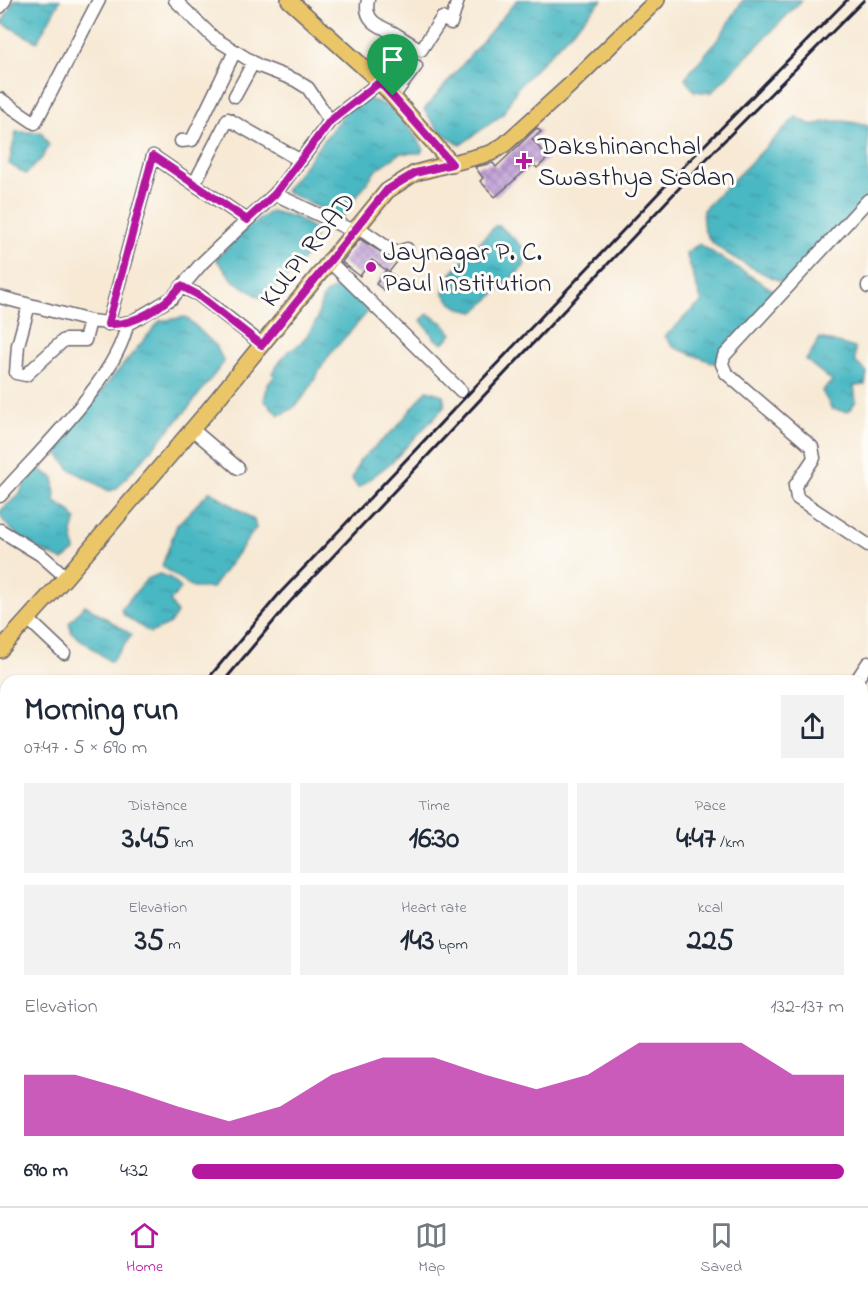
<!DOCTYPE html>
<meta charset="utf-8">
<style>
:root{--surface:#fff;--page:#f2f2f3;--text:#1f2937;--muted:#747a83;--line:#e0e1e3;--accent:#b5179e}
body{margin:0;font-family:"Indie Flower",sans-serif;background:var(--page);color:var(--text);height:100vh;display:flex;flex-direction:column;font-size:22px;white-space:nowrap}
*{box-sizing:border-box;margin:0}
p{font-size:20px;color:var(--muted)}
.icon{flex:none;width:33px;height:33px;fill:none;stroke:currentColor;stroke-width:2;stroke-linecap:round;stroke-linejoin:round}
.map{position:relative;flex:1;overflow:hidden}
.panel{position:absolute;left:0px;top:675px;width:868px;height:531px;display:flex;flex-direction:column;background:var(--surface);border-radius:18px 18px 0 0;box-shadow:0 2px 4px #0004}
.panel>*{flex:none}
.pin{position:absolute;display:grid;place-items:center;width:51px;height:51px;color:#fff;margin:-62px -26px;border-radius:50% 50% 50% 0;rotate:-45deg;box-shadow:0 0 6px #0007}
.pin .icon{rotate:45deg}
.round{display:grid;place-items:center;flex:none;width:63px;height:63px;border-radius:0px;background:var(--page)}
.headline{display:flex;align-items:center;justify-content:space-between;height:102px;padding:0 24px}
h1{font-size:33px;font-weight:700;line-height:45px}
.stats{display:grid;grid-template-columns:repeat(3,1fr);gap:9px;height:102px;padding:6px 24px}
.stats div{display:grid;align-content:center;border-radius:0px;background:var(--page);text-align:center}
.stats b{font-size:30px;font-weight:700}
.stats small{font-size:16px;font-weight:400}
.stats p{font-size:16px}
.chart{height:168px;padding:12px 24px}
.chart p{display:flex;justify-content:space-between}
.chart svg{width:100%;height:108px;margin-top:6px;fill:var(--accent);opacity:.7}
ul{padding:0 24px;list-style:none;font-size:20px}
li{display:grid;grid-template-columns:96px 72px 1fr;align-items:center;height:45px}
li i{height:15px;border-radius:8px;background:var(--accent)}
.menu{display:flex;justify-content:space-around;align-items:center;height:84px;border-top:2px solid var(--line);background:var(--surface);font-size:16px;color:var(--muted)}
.menu a{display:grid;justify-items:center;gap:3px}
.menu .selected{color:var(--accent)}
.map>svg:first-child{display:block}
</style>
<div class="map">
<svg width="868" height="1206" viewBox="0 0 868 1206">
<defs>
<pattern id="water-ripples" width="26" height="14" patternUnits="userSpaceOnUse" patternTransform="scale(1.5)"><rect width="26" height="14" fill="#49b8c3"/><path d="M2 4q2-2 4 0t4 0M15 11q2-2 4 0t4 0" fill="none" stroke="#3c95a0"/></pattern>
<pattern id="building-cross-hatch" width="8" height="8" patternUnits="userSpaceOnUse" patternTransform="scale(1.5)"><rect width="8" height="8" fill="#c09fd7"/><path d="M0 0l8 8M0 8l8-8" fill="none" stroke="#9c81b0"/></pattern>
</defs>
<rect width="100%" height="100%" fill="#fdfcf7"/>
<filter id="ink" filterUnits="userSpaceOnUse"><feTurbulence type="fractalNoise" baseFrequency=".0167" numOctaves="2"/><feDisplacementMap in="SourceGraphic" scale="12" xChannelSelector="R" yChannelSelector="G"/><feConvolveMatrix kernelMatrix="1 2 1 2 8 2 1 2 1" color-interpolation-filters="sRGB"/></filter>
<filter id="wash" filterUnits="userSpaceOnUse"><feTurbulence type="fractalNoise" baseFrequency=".008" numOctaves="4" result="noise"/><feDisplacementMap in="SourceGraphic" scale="24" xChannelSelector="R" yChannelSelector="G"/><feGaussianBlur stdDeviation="1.35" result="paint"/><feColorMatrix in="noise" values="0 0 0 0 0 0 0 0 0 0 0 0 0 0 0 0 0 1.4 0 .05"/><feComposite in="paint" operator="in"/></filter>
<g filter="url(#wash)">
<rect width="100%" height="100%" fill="#f7e9d4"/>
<!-- water -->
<path fill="url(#water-ripples)" stroke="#366d7f" stroke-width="1.5" d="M14,0H60L37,42L2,23Z
M517,0H602L518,87L502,115L460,145L440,132L424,110Z
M743,0H802L711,93L694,91L685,78L719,38Z
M368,99C396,105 408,125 423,148L421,153H401L376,170L341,218L285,191L346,111Z
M796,117L813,126C830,118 851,121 868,126V197L786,284C768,276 717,252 708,237C703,230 702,220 703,210Z
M16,132H41L49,145L42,158L26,174L9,164Z
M271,211L295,217L316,230C310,260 286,279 263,299L234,281L216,259L243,231Z
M495,226H500L527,251L524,266L475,312C460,310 451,305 443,292L446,279Z
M699,244L778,293L714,363L673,347L665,336C680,326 686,311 702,303L686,253Z
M338,288L345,289L369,310C357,325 344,338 332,352C314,373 307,407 279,415L264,400L268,384L275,376L272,373L288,351C299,349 315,327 318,315C322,300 321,292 338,288Z
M428,314L443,323L452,334L443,343L436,340L421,320Z
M186,317L216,346L224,362L185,412L116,489L109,491L70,469L53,448L160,321Z
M820,338L855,348V362L867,372L865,385L854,386L856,401L848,412L832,409L822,391L832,381L806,360Z
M427,390L443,395L445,406L392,462L358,488L352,479L360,460L397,427Z
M39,469L54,478L55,502L70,511L76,520L72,532L75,551L63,560C47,556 0,529 0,511L20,494L27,477Z
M210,491L254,520L256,528L212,588H193L162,566L177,525Z
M159,574L169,577L181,588L170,601L177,613L169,625L150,633L124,615L121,609L147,579Z
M85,605L132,635L111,662L72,633L69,623Z"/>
<g id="blocks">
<!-- building -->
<path fill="url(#building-cross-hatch)" d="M537,128L541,132L532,139L548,158L537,168L533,164L495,197L480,181L483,178L475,167L493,163L496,167Z
M360,239L397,262L389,272L372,260L360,276L342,262Z
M386,270L396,277L385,291L376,284Z"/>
</g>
</g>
<g filter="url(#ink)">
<use href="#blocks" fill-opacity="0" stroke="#6d6871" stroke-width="1.5"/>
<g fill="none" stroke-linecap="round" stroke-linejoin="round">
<defs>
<path id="minor" d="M175,0L214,38L259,66L295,80L308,88L330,121
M0,7L5,0
M394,33L421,50L442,18L451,23L458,0
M235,96L253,63
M393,96L416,66
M0,99L35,123L99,0
M181,141L192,140L235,51
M194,184L228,119L301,161
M275,194L353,231
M868,200L724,356L722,364L726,373L812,447L814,458L795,486L797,498L868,545
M356,226L395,253L407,249
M328,260L461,391
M868,285V287
M181,287L199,295L263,345
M0,297L90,321L119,324L131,322L172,298L202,263L275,194L330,121L380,82L394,58L397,44L394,33C378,26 363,20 368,0
M29,305L18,345L16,373L26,375L64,340H85L90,321
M108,324L153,156L247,220
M192,429L238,468
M0,496C36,455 120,375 127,323
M0,530L41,555L66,577
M28,619L64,653
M856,681L868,663
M862,1034L868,1038
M862,1120L868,1122
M0,1129L6,1137
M188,1200L195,1206
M559,1206L561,1200
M631,1206L633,1200"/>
<path id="major" d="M289,0L380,82L452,164
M0,650L66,577L206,413L387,191L415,173L491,153L505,144L569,86L657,0"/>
</defs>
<!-- minor casing -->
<use href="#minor" stroke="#6d6871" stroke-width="15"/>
<!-- major casing -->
<use href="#major" stroke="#6d6871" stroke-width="18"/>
<!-- minor -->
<use href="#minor" stroke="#fff" stroke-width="12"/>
<!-- major -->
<use href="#major" stroke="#ebc669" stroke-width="15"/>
<!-- rail -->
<path stroke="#22223b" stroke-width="3" d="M206,681L279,594L685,165L847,0
M224,681L289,603L715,150L864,0
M0,944L6,935
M0,970L6,961"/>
</g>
</g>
<g fill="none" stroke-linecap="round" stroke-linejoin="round" filter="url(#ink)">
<defs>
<path id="route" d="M380,82L452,164L415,173L387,190L262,345L198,295L181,286C165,306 134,326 108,324L153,156L247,220L275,194L330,121Z"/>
</defs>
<!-- route casing -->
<use href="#route" stroke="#fff" stroke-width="12"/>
<!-- route -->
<use href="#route" stroke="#b5179e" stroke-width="8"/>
</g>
<!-- markers -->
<g fill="#b5179e" stroke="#fdfcf7" stroke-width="2">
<path d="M521 152h6v6h6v6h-6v6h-6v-6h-6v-6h6z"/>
<circle cx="371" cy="267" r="6"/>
</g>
<g text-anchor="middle" stroke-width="6" stroke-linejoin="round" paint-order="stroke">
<!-- poi labels -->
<g font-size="27" fill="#22223b" stroke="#fdfcf7" text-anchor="start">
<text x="538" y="154">Dakshinanchal<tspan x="538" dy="31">Swasthya Sadan</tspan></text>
<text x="383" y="260">Jaynagar P. C.<tspan x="383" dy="31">Paul Institution</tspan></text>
</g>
<!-- street labels -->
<g font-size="27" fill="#22223b" stroke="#fdfcf7">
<text transform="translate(307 249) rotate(-52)" y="9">KULPI ROAD</text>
</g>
</g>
</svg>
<div class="pin" style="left:393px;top:96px;background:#1e9e55"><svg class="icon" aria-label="arrive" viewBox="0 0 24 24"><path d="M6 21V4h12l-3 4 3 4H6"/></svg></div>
<section class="panel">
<div class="headline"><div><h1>Morning run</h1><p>07:47 · 5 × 690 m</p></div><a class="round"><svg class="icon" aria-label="share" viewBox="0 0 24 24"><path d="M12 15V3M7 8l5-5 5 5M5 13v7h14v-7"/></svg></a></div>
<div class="stats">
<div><p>Distance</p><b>3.45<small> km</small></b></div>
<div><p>Time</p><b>16:30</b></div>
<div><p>Pace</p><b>4:47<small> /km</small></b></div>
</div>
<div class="stats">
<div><p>Elevation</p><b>35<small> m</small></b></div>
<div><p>Heart rate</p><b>143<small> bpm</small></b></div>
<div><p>kcal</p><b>225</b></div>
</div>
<div class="chart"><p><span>Elevation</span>132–137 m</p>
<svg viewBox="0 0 160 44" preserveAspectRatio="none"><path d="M0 44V19L10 19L20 25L30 32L40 38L50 32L60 19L70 12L80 12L90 19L100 25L110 19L120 6L130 6L140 6L150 19L160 19V44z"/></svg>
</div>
<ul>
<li><b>690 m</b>4:32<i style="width:100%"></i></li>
</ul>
</section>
</div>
<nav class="menu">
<a class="selected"><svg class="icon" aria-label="home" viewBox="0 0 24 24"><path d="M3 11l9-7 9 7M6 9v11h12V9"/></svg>Home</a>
<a><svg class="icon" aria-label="map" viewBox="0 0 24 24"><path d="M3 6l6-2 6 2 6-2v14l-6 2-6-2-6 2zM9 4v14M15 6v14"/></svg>Map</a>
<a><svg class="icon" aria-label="saved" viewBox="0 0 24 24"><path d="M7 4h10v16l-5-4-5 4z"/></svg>Saved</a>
</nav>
